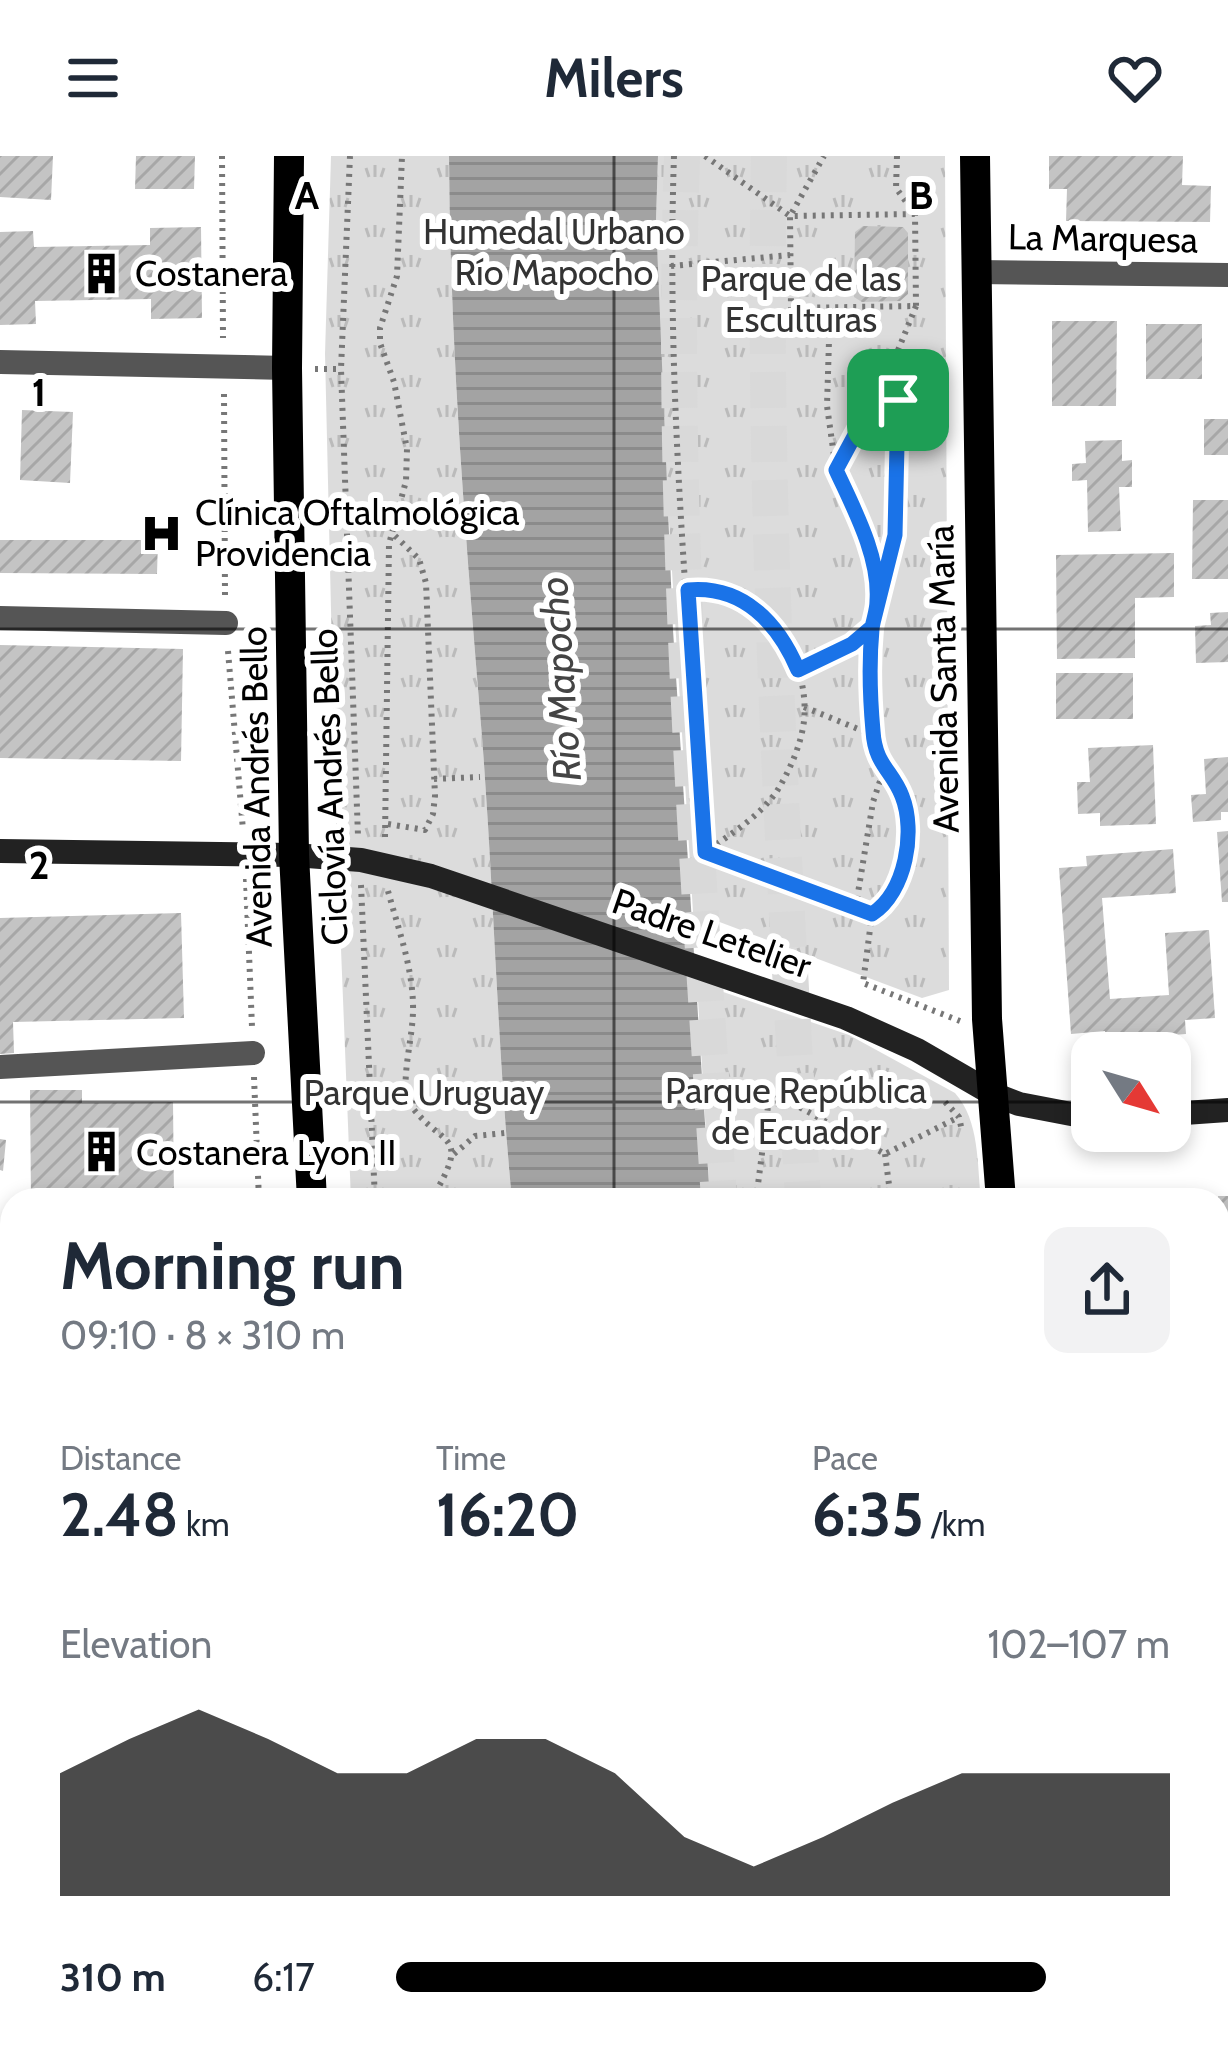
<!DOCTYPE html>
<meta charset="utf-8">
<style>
:root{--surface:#fff;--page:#f2f2f3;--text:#1f2937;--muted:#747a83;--accent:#000}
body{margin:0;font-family:Cabin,sans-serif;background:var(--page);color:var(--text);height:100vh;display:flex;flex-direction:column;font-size:45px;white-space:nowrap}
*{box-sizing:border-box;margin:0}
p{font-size:39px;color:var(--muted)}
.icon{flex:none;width:66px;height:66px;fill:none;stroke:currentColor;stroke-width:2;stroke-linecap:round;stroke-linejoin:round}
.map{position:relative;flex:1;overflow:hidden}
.panel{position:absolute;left:0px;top:1032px;width:1230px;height:861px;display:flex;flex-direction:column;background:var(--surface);border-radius:36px 36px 0 0;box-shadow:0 6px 18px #0003}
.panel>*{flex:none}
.needle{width:78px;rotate:127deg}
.controls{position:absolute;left:1071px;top:876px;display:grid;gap:24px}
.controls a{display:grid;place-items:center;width:120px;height:120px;border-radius:24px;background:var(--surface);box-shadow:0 6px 18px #0003;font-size:60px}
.pin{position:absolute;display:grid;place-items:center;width:102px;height:102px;color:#fff;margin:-51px;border-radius:24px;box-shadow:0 6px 18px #0006}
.round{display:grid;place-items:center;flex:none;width:126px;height:126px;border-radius:24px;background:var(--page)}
.summary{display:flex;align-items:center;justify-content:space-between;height:204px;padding:0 60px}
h1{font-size:66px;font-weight:700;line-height:90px}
.metrics{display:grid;grid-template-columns:repeat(3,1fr);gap:18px;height:204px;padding:12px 60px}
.metrics div{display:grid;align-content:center}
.metrics b{font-size:60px;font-weight:700}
.metrics small{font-size:33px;font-weight:400}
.metrics p{font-size:33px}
.chart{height:336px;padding:24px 60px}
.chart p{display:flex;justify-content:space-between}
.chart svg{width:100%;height:216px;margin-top:12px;fill:var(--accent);opacity:.7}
ul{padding:0 60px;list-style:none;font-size:39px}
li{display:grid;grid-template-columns:192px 144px 1fr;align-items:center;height:90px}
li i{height:30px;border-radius:15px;background:var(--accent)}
header{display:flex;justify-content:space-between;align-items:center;height:156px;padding:0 60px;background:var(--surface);font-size:54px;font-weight:700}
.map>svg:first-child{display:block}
</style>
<header><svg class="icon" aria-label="menu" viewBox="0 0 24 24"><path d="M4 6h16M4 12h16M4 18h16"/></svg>Milers<svg class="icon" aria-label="heart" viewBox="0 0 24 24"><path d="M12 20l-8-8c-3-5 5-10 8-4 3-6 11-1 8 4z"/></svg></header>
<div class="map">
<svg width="1228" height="1891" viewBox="0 0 1228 1891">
<defs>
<pattern id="park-tufts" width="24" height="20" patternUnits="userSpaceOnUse" patternTransform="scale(3)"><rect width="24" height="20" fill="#dcdcdc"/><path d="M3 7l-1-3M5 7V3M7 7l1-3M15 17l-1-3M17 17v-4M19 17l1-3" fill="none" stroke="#bbb"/></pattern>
<pattern id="water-rules" width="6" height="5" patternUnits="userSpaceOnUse" patternTransform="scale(3)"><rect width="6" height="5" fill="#a3a3a3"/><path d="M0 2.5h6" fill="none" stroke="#8b8b8b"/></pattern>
<pattern id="building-hatch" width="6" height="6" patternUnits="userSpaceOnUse" patternTransform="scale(3)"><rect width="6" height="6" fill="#c4c4c4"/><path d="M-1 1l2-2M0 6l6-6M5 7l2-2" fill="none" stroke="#a7a7a7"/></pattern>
</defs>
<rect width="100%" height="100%" fill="#fff"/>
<!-- park -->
<path fill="url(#park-tufts)" d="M331,0H449C450,195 466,387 482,581C494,735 497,890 512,1044H351L336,667L325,198Z
M658,0H945L949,834L922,842L693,756L663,269L656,64Z
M697,827L849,879L955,937C980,965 977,1009 981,1044H710Z
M472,1881H630L632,1891H475Z
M830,1881H1035V1891H832Z"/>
<!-- water -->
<path fill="url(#water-rules)" d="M449,0H658L656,64L673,474L710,1044H512C497,890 494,735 482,581C466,387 450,195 449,0Z
M630,1881H830L831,1891H632Z"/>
<!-- building -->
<path fill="url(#building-hatch)" d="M0,0H53L51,44L0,41Z
M136,0H195L194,33H135Z
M1049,0H1183L1182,29L1211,30L1210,66L1066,65L1067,33H1049Z
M863,70L903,71L908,77V138L900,145L862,146L854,141L855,76Z
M201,71L202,162L151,163V143L35,145L36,168L0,169V76L33,75L34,91L150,89V72Z
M1052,165H1117L1116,250H1052Z
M1146,168H1202V223H1146Z
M22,254L73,256L70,327L20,324Z
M1204,263H1228V299H1204Z
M1122,284V305L1132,304V331H1119L1121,375L1088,376L1087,324L1072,325V308L1086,307L1085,285Z
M1193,344H1228V423H1192Z
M0,384H158L157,418L0,417Z
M1174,397V441L1135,442V502L1057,503L1056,399Z
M1228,456V506L1196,507L1195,470L1211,469L1210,457Z
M0,489L183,493L181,605L0,602Z
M1056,517H1133V563H1056Z
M1153,589L1156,668L1100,670V657L1078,658L1077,626H1090L1088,592Z
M1228,601V656H1221V664L1193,666L1191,639L1206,638L1204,603Z
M1228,675V746H1222L1217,676Z
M1173,693L1176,737L1102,742L1110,843L1169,839L1165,777L1209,774L1215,862L1185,864L1186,878L1106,884L1105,875L1071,878L1059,712L1087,710L1086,700Z
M181,757L184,862L13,866L14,897L0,898V762Z
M30,934H82V947L173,946L174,1044H31Z
M0,983L6,984L3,1015L0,1014Z
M1218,1040H1228V1131L1218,1132Z
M0,1234L12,1235V1330L0,1329Z
M1228,1462V1551L1218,1552V1463Z
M0,1555L12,1556V1702L0,1701Z
M1228,1559V1589L1218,1590V1560Z
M1228,1660V1727L1218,1729V1662Z
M0,1824L12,1825V1881H100L99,1891H0Z
M1228,1841V1891H1212L1209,1881H1218V1843Z
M155,1881H317L319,1891H155Z"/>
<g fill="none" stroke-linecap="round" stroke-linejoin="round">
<!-- highway-tunnel -->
<path stroke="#d9d9d9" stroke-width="36" stroke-dasharray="36 18" stroke-linecap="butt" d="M682,0C670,348 697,696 719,1044
M769,0C762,348 783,697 803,1044
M841,1881L843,1891
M923,1881L925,1891"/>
<!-- path -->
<path stroke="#777" stroke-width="6" stroke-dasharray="3 6" stroke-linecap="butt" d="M222,0L223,182
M350,0L341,213L358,680
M674,0C666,231 688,465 705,696L858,751
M705,0L790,60L824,0
M897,0L896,32L915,58L916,150L791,152L790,60L915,58
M671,110L790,99
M916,150L890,214L898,244V332L895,379L872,471L873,579L883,616L873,646L857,743L858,751L872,758L863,827L960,865
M830,152L827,250L836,314L863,371L877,440
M315,213H341
M224,238L225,440
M838,311L889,217
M689,434C758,428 811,498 804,565C801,589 790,614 777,635C759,661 731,678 705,696
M228,495L243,674
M798,513L852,487L872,471
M804,551L873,579
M434,623L480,621
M388,668L425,674L433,658L435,640L426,427L419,403L391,376
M385,681L389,388L406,325L407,293L394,226L380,187V172L397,120L402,0
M246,723L252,871
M361,729L375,1044
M388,735C398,772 412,809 413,848C414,878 403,909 406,943C441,995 474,972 431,1044
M872,758C913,732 922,646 883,616
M254,921L259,1044
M945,946L959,961L962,975
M454,998L475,980L505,977
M885,998L891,1044
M756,1044L770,935L885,998L959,961
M386,1881L388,1891
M496,1881L498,1891
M558,1881L560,1891
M947,1891L955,1881"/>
<!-- street -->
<path stroke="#555" stroke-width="24" d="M976,116L1228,119
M0,206L287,212
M0,462L226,467
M0,911L253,897
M0,1186L12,1187
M0,1495L12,1496
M1218,1793L1228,1791
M83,1881L85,1891"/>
<!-- secondary -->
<path stroke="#222" stroke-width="24" d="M0,695L294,699L361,704L431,720L846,862L917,894L993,938L1019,948L1092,962
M1170,958L1228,954
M0,1743L12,1744
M1118,1881L1120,1891"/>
<!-- primary -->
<path stroke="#000" stroke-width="30" d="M289,0L287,212L294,699L312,1044
M975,0L987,863L1001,1044
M440,1881L442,1891
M1061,1891V1881"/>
</g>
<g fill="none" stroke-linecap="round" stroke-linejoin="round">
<defs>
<path id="route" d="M898,244L895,379L872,471L852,488L798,514C778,467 743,429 688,434L705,696L872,758C906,736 916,675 902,640C892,614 875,609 873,575C870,542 869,505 872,473C873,464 877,455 877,445C880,401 854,353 836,314L890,214L898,244"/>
</defs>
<!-- route casing -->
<use href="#route" stroke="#fff" stroke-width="24"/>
<!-- route -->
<use href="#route" stroke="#1a73e8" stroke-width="15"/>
</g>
<!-- grid -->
<path fill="none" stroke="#000" stroke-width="3" stroke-opacity="0.55" d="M614,0V1044M0,473H1228M0,946H1092M1170,946H1228M0,1418H12M1218,1418H1228M614,1881V1891"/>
<!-- icons -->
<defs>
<symbol id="building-bare" viewBox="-9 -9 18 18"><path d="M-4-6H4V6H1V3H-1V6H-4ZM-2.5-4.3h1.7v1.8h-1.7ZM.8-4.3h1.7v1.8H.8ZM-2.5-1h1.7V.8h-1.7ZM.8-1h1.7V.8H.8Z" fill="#000" stroke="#fff" stroke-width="2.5" paint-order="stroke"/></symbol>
<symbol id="hospital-bare" viewBox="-9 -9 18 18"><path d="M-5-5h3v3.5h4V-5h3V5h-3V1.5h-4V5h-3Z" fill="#000" stroke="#fff" stroke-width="2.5" paint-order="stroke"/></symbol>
</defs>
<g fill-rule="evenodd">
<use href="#building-bare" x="72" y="88" width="59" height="59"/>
<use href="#hospital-bare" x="132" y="348" width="59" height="59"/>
<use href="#building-bare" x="72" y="966" width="59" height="59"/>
</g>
<g text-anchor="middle" stroke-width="12" stroke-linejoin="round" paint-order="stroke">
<!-- park labels -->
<g font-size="36" fill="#333" stroke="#fff">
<text x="554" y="88">Humedal Urbano<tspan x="554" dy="41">Río Mapocho</tspan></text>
<text x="801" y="135">Parque de las<tspan x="801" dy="41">Esculturas</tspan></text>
<text x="796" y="947">Parque República<tspan x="796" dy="41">de Ecuador</tspan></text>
<text x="424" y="949">Parque Uruguay</text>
</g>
<!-- street labels -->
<g font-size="36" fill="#000" stroke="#fff">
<text transform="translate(1103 82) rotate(1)" y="13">La Marquesa</text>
<text transform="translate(943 523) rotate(-91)" y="13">Avenida Santa María</text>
<text transform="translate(256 631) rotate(-91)" y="13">Avenida Andrés Bello</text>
<text transform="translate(329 631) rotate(-92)" y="13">Ciclovía Andrés Bello</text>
<text transform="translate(712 777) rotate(19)" y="13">Padre Letelier</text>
</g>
<!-- poi labels -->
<g font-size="36" fill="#000" stroke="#fff" text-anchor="start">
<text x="135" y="130">Costanera</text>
<text x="195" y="369">Clínica Oftalmológica<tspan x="195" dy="41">Providencia</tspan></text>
<text x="136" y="1009">Costanera Lyon II</text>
</g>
<!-- water labels -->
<g font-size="39" font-style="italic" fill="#444" stroke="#fff">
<text transform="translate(560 523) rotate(-94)" y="14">Río Mapocho</text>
</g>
</g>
<g font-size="39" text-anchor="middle" font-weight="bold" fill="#000" stroke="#fff" stroke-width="12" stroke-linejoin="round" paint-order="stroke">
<text x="307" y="53">A</text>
<text x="921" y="53">B</text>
<text x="39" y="250">1</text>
<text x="39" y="723">2</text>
</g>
</svg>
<div class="controls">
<a><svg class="needle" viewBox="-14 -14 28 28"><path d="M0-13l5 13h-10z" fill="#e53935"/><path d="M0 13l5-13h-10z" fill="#747a83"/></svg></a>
</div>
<div class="pin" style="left:898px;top:244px;background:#1e9e55"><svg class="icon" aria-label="arrive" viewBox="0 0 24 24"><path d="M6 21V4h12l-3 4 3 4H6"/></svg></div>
<section class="panel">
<div class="summary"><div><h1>Morning run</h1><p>09:10 · 8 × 310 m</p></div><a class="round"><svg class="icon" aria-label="share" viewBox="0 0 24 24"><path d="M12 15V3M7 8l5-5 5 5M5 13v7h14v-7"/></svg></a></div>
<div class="metrics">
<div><p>Distance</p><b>2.48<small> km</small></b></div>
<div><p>Time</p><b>16:20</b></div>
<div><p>Pace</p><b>6:35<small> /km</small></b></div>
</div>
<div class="chart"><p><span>Elevation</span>102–107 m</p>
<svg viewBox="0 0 160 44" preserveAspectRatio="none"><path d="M0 44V19L10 12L20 6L30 12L40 19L50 19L60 12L70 12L80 19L90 32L100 38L110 32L120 25L130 19L140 19L150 19L160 19V44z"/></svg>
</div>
<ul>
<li><b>310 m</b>6:17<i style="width:84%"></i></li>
</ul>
</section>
</div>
